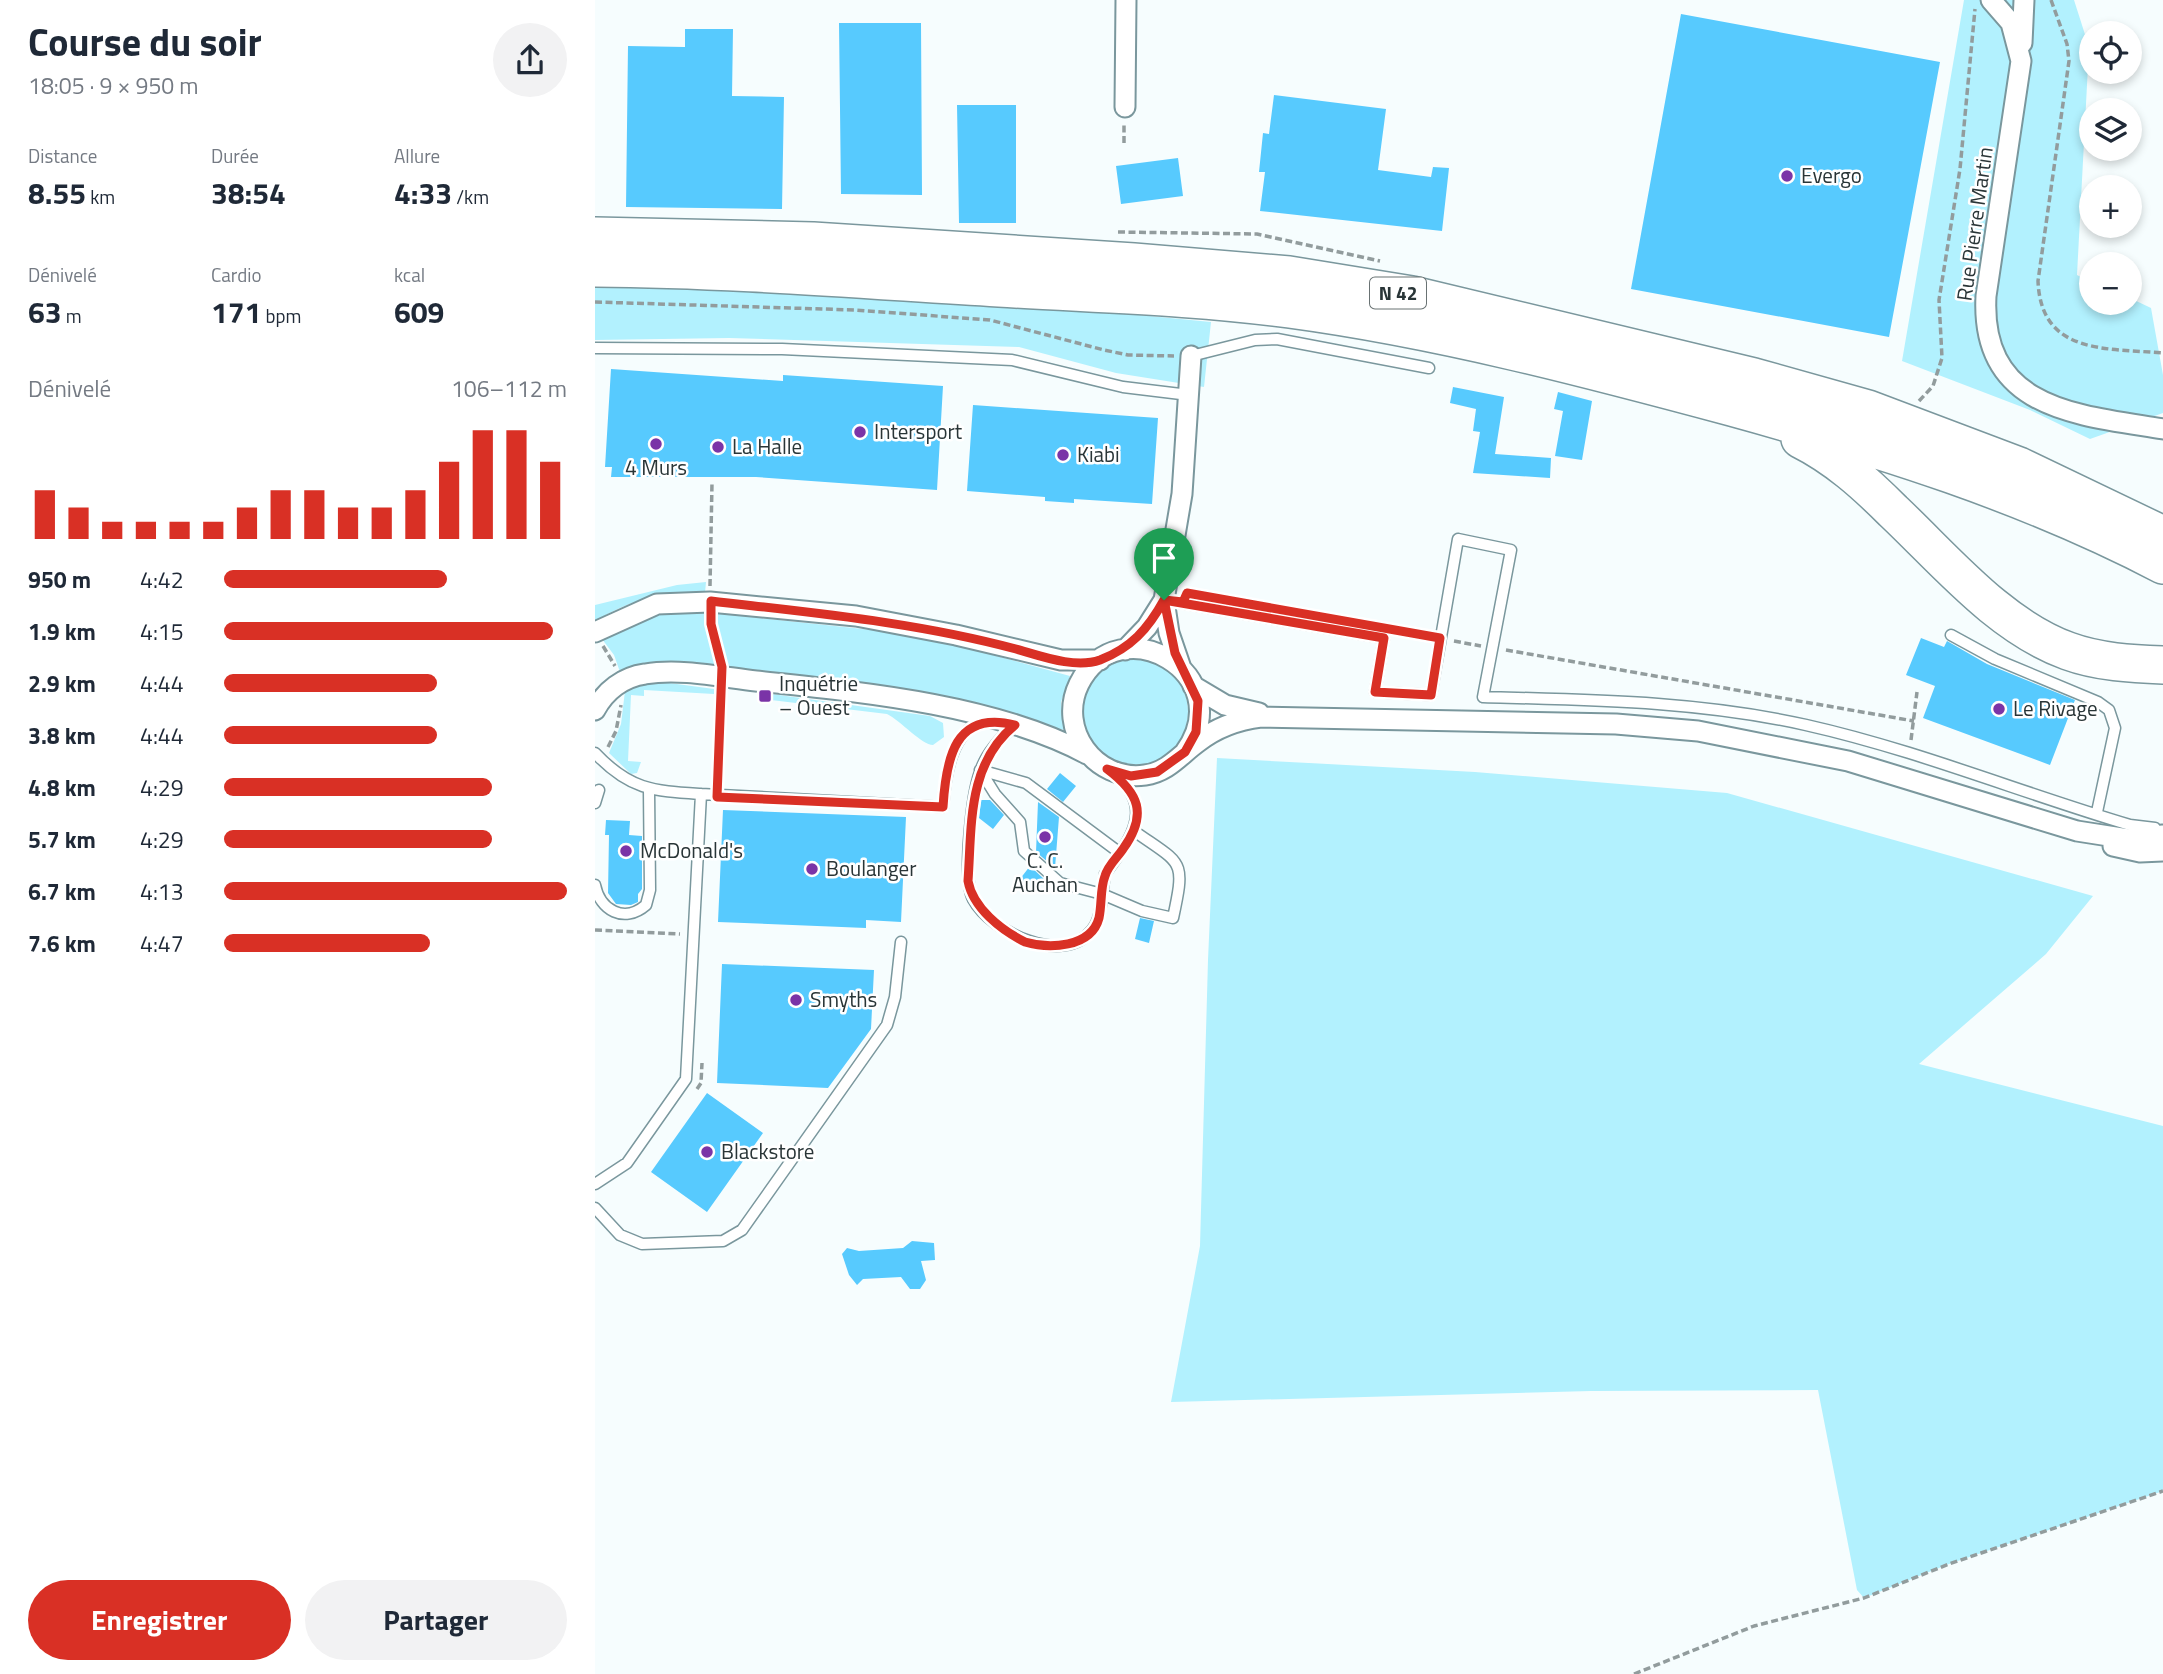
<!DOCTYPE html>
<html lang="fr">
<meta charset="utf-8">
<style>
:root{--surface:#fff;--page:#f2f2f3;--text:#1f2937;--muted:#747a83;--accent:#d93025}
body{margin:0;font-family:"Titillium Web",sans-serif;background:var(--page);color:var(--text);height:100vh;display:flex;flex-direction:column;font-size:26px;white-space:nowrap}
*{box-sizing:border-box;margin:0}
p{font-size:23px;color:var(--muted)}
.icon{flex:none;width:38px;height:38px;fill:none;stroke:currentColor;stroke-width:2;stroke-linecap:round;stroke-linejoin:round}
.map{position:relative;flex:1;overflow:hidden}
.side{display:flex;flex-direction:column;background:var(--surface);width:595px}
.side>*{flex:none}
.tools{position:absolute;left:1484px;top:21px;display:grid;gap:14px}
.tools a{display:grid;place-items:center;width:63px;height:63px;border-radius:50%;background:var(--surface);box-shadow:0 4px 10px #0003;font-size:35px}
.pin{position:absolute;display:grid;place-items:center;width:60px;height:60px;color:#fff;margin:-72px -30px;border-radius:50% 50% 50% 0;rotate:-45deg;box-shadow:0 0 7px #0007}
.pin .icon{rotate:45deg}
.round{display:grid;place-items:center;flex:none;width:74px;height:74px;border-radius:37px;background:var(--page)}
.overview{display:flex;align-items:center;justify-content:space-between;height:119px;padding:0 28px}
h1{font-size:38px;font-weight:700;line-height:52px}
.figures{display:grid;grid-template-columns:repeat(3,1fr);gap:10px;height:119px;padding:7px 28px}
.figures div{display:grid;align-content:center}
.figures b{font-size:30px;font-weight:700}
.figures small{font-size:19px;font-weight:400}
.figures p{font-size:19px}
.chart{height:196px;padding:14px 28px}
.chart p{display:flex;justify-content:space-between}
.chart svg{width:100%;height:126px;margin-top:7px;stroke:var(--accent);stroke-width:6}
.primary-button{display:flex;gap:14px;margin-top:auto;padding:14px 28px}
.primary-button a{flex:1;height:80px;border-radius:42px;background:var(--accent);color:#fff;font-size:28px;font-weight:700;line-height:80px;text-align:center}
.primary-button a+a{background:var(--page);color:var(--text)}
ul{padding:0 28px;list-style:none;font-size:23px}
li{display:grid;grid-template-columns:112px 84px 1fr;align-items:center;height:52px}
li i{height:18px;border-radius:9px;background:var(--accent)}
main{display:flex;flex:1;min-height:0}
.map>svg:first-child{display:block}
</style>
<main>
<section class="side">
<div class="overview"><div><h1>Course du soir</h1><p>18:05 · 9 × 950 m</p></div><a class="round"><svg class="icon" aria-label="share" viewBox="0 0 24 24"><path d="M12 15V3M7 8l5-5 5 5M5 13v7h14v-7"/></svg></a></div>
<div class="figures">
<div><p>Distance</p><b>8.55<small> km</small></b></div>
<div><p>Durée</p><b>38:54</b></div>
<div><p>Allure</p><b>4:33<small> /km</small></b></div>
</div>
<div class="figures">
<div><p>Dénivelé</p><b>63<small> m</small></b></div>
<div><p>Cardio</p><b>171<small> bpm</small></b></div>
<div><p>kcal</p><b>609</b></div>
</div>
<div class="chart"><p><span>Dénivelé</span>106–112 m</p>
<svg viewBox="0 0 160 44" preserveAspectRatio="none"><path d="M5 44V27M15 44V33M25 44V38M35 44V38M45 44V38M55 44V38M65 44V33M75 44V27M85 44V27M95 44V33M105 44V33M115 44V27M125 44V17M135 44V6M145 44V6M155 44V17"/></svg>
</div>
<ul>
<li><b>950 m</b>4:42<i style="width:65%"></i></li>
<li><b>1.9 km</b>4:15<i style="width:96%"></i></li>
<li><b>2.9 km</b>4:44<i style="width:62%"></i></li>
<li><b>3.8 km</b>4:44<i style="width:62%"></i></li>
<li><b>4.8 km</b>4:29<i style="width:78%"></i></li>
<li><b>5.7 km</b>4:29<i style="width:78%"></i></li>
<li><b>6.7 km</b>4:13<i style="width:100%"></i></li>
<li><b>7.6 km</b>4:47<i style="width:60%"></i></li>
</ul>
<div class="primary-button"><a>Enregistrer</a><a>Partager</a></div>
</section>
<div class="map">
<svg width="1568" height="1674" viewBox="0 0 1568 1674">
<rect width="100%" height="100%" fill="#f6fdfe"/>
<!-- green -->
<path fill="#b2f1fe" d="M1369,0H1479L1494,47L1482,275L1496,282V303H1535V298L1556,308L1568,375V413L1495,439L1435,410L1307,361Z
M0,283L420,303L616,322L609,387L521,373L424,347L134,338L0,340Z
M111,582L110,593C65,593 39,598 0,621V605L82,585Z
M89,611L111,613L122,668L52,664L25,672L19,655L7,639L56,616Z
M119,613L287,631L358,644L475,676L466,702L469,730L292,687L132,669Z
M487 712a53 53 0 1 1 106 0a53 53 0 1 1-106 0Z
M67,682L119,689V694L49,690V696L36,695L33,761L46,762L42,773L36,774L14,753L26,724L30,691L45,684Z
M177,694L335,716L348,723L349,737L338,745C327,745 306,721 292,714L176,700Z
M622,758L880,772L1132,793L1498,896L1451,954L1324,1064L1568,1126V1491L1354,1564L1269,1598L1262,1590L1223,1390L996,1391L576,1402L605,1246L613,960Z"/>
<!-- building -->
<path fill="#57cafe" d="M1086,14L1345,62L1294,337L1036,289Z
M244,23H326L327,195L246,194Z
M90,29H138L137,96L189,97L187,209L31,207L33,46L90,47Z
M679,95L791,109L783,170L836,177L838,167L854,168L847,231L665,211L670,172H664L668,133L674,134Z
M362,105H421V223H364Z
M583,158L588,196L526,204L521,166Z
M16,369L188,381V375L348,386L342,490L161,477H16L17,467H10Z
M858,387L909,397L900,454L956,458L955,478L878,473L885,432L878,431L881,409L855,403Z
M963,392L997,401L987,460L960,456L968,411L959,409Z
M378,405L563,418L557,504L479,499V503L450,501V497L372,491Z
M1326,638L1349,647L1352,641L1392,664L1480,700L1455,765L1328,718L1340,686L1311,675Z
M465,773L481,786L468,802L452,789Z
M386,800H395L409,815L398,829L384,818Z
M443,802L464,817L460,868L441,852Z
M128,810L311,817L306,922L271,920V928L123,922Z
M11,820L35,821L34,835L47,836V889L43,894V902L36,905L21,904L13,893L14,835H10Z
M435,866L450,880L441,892L425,879Z
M545,918L559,921L554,943L540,939Z
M127,964L279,970L276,1029L233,1088L122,1083Z
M112,1093L168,1133L112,1212L56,1172Z
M317,1241L339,1243L340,1260L326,1261L331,1280L325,1289H315L306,1277L268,1279L262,1285L254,1275L247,1254L252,1248L264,1251L308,1248Z"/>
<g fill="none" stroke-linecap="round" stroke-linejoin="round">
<defs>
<path id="lane" d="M0,348L187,349L417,360L528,387L594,395
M596,356L660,340L682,339L834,368
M569,600L789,638L780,692L836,695L863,539L916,550L888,697C997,700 1104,701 1211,725C1322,750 1427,793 1535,825L1560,828
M1356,635L1400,659L1503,702L1514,710L1520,728L1502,812
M420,725C405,738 391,753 385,772C377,794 367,879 378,899C396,932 468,967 497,930C505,920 506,907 507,894L547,911L578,918C591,858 587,865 539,831
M0,753C35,790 58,791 106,794L91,1079L32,1163L0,1184
M385,770L431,783L525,853C544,826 550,801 523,778
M385,770L400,794L425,822L429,851L465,883L507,894L510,874L525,853
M106,794L348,807C350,777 356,728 391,721
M0,803L4,790
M0,885C5,910 29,924 51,905L55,890L54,790
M0,1208L25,1235L47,1244L128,1241L147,1230L292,1025L300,997L306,942"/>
<path id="street" d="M1396,0L1416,23L1426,61L1391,296C1385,410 1483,415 1568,429
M1427,43L1429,0
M530,107L531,0
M0,632L62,604L115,602L261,616L361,635L466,660H505
M530,650L552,627L569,600
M586,668L574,633L569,600L587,494L596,356
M598,686L630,705L664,713
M0,710C10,691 28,677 50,674C85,668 126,677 161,681C266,692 398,704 492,754
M590,752C646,674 524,604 484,684C462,729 500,782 550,775C573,772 585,755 603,742C622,727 642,720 666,717L1021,724L1103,731L1253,761L1482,831L1533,839L1568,835
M1518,846L1545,852L1568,851"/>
<path id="highway" d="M0,236L218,241L539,262L694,275L817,295L1159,377L1273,409L1424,466L1568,535
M0,268C135,269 269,280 404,288C500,294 598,296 694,309C843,329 991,368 1136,407C1285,448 1430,493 1568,565
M1205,439C1241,457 1270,483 1298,511C1350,560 1404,626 1473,651C1503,662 1537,664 1568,665"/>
</defs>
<!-- lane casing -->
<use href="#lane" stroke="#7a979d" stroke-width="13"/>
<!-- street casing -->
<use href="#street" stroke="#7a979d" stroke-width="23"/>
<!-- highway casing -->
<use href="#highway" stroke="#7a979d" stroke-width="40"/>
<!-- path -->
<path stroke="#929c9d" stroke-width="3.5" stroke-dasharray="7 3.5" stroke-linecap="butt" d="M1456,0L1472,44L1474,61L1443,281C1446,355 1511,348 1568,353
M529,143V124
M523,232L662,234L785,261
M0,302L260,310L395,320L509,350L533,355L579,356
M1324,401L1338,386L1347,358L1344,300L1365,169L1380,9
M115,586L117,483
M115,618L125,658
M801,631L834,637
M859,641L886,646
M8,646L20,666
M911,650L1319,721
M1316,740L1322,692
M13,747L21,731L26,705
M122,784L126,693
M0,930L85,934
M102,1089L106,1083L107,1063
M1039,1674L1159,1626L1269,1598L1354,1564L1568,1491"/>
<!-- lane -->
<use href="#lane" stroke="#fff" stroke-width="10"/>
<!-- street -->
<use href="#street" stroke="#fff" stroke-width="19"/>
<!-- highway -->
<use href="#highway" stroke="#fff" stroke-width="37"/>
</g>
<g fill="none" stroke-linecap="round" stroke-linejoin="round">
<defs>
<path id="route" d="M569,600C553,629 536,648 505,660C480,669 446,656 421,649C320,622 219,613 116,601V624L127,667L122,797L348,807C351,758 360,710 420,725C372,764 377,825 373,881C378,908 406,930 430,942C454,949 496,948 504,918C507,904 505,889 510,876C513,865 522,858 528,849C553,814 544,793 512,769L536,776L562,772L590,752L601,732L603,701L580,653L569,600L588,602L592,593L845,638L836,695L780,692L789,638L569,600"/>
</defs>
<!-- route casing -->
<use href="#route" stroke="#fff" stroke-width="14"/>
<!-- route -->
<use href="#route" stroke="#d93025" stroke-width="9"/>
</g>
<!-- markers -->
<g fill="#7a34a7" stroke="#fff" stroke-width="2.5">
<circle cx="1192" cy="176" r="7"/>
<circle cx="265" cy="432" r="7"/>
<circle cx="61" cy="444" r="7"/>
<circle cx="123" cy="447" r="7"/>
<circle cx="468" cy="455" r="7"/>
<rect x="163" y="689" width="14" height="14" rx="3.5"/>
<circle cx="1404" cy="709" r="7"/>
<circle cx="450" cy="837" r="7"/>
<circle cx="31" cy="851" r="7"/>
<circle cx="217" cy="869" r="7"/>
<circle cx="201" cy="1000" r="7"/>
<circle cx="112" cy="1152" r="7"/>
</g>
<g text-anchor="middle" stroke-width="5" stroke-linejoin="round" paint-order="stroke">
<!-- shield labels -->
<rect fill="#fff" stroke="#697273" stroke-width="2" x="775" y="277.5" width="56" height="31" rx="5"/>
<g font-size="19" font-weight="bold" fill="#293537">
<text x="803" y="300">N 42</text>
</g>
<!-- poi labels -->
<g font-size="21" fill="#293537" stroke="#fff" text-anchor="start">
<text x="1206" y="183">Evergo</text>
<text x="279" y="439">Intersport</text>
<text x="137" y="454">La Halle</text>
<text x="482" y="462">Kiabi</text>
<text x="61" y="475" text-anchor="middle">4 Murs</text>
<text x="184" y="691">Inquétrie<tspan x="184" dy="24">– Ouest</tspan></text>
<text x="1418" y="716">Le Rivage</text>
<text x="45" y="858">McDonald's</text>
<text x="450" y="868" text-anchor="middle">C. C.<tspan x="450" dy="24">Auchan</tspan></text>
<text x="231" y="876">Boulanger</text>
<text x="215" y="1007">Smyths</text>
<text x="126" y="1159">Blackstore</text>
</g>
<!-- street labels -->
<g font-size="21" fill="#293537" stroke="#fff">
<text transform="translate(1380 224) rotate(-82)" y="7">Rue Pierre Martin</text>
</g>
</g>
</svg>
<div class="tools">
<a><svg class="icon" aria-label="locate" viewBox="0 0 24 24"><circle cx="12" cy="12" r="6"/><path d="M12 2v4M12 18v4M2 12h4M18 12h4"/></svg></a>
<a><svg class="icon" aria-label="layers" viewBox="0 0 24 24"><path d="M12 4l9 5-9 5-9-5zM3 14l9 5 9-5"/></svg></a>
<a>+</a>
<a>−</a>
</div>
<div class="pin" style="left:569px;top:600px;background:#1e9e55"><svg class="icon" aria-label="arrive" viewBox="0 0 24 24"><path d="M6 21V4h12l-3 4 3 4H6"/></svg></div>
</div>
</main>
